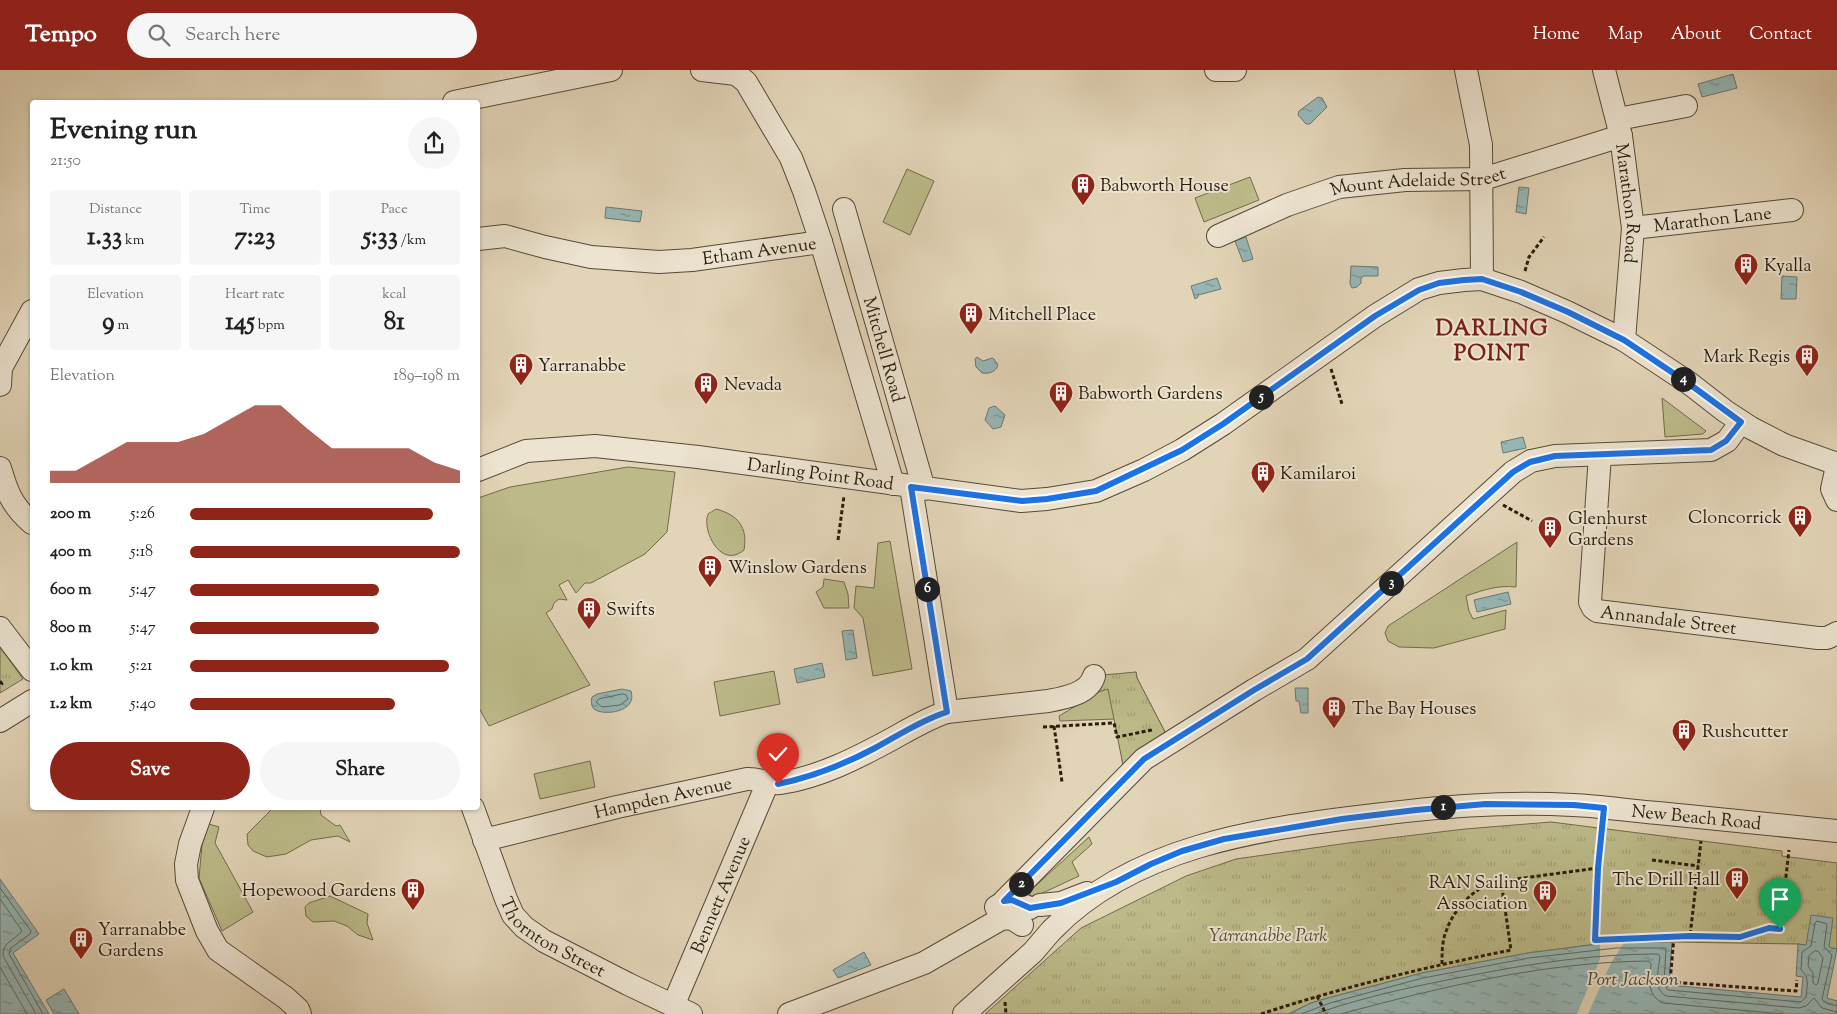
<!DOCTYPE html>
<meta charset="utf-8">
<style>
:root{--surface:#fff;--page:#f6f6f6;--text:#222;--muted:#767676;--accent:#8f2418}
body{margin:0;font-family:"Sorts Mill Goudy",serif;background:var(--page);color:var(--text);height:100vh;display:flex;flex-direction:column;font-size:19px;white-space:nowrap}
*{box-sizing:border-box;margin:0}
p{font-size:16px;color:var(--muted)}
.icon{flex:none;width:28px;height:28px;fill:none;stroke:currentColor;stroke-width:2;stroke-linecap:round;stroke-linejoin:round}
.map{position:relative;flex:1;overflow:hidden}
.sheet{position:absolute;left:30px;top:30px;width:450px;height:710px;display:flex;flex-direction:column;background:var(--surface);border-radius:5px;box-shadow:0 1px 4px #0004}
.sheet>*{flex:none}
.pin{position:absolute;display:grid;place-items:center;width:42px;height:42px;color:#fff;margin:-51px -21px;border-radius:50% 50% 50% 0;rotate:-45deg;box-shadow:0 0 5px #0007}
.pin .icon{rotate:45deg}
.km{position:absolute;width:25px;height:25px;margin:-12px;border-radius:50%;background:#222;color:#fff;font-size:14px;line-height:25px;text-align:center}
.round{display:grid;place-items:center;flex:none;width:52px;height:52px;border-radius:26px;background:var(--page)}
.overview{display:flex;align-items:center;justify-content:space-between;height:85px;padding:0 20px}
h1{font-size:28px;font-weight:700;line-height:38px}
.stats{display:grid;grid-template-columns:repeat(3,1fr);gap:8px;height:85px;padding:5px 20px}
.stats div{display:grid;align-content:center;border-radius:5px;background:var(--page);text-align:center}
.stats b{font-size:25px;font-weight:700}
.stats small{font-size:14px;font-weight:400}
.stats p{font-size:14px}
.chart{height:140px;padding:10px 20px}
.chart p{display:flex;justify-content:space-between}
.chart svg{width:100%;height:90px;margin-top:5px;fill:var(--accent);opacity:.7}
.action{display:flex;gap:10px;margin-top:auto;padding:10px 20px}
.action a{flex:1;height:58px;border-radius:30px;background:var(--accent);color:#fff;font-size:20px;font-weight:700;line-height:58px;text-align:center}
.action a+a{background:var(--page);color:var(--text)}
ul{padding:0 20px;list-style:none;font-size:16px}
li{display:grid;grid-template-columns:80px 60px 1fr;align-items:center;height:38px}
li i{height:12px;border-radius:6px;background:var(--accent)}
header{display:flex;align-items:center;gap:30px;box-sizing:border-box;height:70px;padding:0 25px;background:var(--accent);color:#fff}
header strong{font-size:24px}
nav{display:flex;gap:28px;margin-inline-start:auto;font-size:18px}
.search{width:350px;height:45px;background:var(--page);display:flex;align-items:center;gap:12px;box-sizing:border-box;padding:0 18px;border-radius:28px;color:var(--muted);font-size:19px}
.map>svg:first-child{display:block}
</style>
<header>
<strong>Tempo</strong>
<div class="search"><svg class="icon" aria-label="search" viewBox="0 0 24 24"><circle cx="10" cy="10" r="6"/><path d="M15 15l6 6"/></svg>Search here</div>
<nav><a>Home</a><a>Map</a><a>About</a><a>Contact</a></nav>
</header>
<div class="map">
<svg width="1837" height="944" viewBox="0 0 1837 944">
<defs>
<pattern id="park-tufts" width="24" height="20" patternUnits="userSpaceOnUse" patternTransform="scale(1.25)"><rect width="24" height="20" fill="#bcba89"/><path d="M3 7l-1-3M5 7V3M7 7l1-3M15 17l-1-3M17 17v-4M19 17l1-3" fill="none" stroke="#a29f75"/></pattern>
<pattern id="water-ripples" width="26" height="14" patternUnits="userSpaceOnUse" patternTransform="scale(1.25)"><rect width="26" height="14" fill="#96b7b6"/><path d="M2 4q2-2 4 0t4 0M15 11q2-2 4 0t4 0" fill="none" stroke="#7a9492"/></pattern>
</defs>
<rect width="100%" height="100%" fill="#e2d4b7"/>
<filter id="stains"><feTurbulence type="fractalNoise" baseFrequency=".004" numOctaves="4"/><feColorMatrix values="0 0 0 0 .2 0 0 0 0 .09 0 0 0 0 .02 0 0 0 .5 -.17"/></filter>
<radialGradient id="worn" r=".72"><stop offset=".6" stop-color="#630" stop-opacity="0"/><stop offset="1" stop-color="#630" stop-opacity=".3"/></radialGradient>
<!-- green -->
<path fill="#bcba89" stroke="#726b4a" d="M907,99L934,111L910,165L883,152Z
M1250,107L1259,130L1204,152L1195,128Z
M1662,328L1706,361L1703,364L1665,367Z
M628,397L675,402L667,462L645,484L591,513H585L576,523L568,510L559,515L567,530L559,529L554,533L552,539L546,543L590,615L489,656L478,636V428L510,417Z
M716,439C738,445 748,457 744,480C719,501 700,455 709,443C710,443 716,439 716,439Z
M890,471L912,599L873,606L863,548L854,538L856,516L874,518L878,473Z
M1517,472L1516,517C1498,515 1483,520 1466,526L1469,541L1473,549L1506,540L1505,559L1434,578L1399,577L1388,571L1385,563L1388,556Z
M824,509L844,512L848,524L849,538H824L816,522L823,517Z
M774,601L780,634L720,646L714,612Z
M1136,602L1137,608L1165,662L1123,695L1115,649L1060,651L1059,646L1084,631L1095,623Z
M590,691L595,717L540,729L534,704Z
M273,738H320L321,745L336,756L340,755L350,772L338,766L311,770L286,784L267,787L253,781L248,775L247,764Z
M209,754L219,757L215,773L253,842L222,861L199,808L202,775Z
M1089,767L1092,774L1072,792L1079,806L1034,827L1031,826L1029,822L1031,820Z
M330,826L368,844L367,853L373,870L358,865L347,856L334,851L313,852L306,846L305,837L309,833Z"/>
<!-- park -->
<path fill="url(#park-tufts)" stroke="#726b4a" d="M0,577L23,609L0,623Z
M1136,602L1137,608L1165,662L1123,695L1108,619L1095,623L1103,605Z
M1551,752L1782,781V786L1837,793V879L1798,874L1673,872L1616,873L1590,875L1528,883L1422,903L1328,928L1311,933L1288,944H985L1081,858L1186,806L1236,789L1348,773L1465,759Z"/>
<!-- water -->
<path fill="url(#water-ripples)" stroke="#6a7972" d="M1733,4L1737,18L1702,27L1698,14Z
M1318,27L1322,28L1327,37L1310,54H1306L1298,45L1299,41Z
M1519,117L1529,118L1526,144L1516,142Z
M606,137L642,141L640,152L605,148Z
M1246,167L1253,189L1243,192L1235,171Z
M1351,196L1378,197V206H1363L1361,209V213L1357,217L1352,218L1350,214Z
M1782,206L1797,207L1796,229H1781Z
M1217,208L1221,219L1198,225V227L1195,229L1191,216Z
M977,287L983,291L992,288L994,289L998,295C996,302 989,304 982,303L976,297L975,289Z
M995,336L1005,345L1001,357L993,359L985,350L989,338Z
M1523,367L1526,378L1503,383L1501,372Z
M1508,522L1511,534L1477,542L1474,530Z
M853,560L857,588L846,590L842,561Z
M822,593L825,607L797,613L794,599Z
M1295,618H1308V643H1301L1299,631H1296Z
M622,619L631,621C638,643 602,646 594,639C591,636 591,631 592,627L597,624Z
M0,809L39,864L13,883L49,944H0Z
M1811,845L1833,848L1829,877L1837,879L1827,928L1837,931V944H1289L1311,933L1328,928L1422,903L1528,883L1590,875L1616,873L1672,872L1669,915L1801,927L1803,907L1796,906L1798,874L1806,875Z
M864,882L871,895L838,908L833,900Z
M64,919L79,944H54L46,930Z"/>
<!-- pier -->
<path fill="#e2d4b7" d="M1624,873L1611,893L1588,944H1577L1600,889V874Z"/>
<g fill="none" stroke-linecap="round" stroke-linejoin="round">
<!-- shore -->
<path stroke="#606a60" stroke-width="1" d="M623,624L626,625L628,629L620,635L602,637L596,632L599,629Z
M0,818L31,861L30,864L11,878L9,884L43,944
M0,829L22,861C15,870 2,872 3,886L36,944
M1815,881H1818L1823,888L1818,913L1816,915L1813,913V903L1808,896L1809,886Z
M0,897L27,944
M1301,944L1330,933L1423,908L1529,888L1616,878H1666L1664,914L1668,920L1801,932L1806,927C1807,916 1810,907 1801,900L1802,882L1811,876L1815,853L1817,851L1827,854L1824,877L1832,885L1822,929L1826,933L1837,936
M1315,944C1366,926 1420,915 1473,905C1534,893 1595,884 1657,884L1660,886C1659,899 1652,918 1666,926L1799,938L1806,936L1814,928L1822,938L1837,942
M1341,944C1441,917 1544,892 1649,891L1651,894C1650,909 1646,925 1663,933L1783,944"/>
<defs>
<g id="minor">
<path d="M702,0L736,4L746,12L791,88L804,121L821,172L893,414"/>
<path d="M1216,0H1235"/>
<path d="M1466,0L1481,75L1482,209"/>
<path id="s1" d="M1604,0L1621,66L1633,158L1624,270"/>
<path d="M454,32L611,0"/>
<path d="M1618,49L1686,36"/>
<path id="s2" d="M844,139L924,419"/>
<path id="s3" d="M1633,158L1792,140"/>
<path id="s4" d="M1218,166L1287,135L1339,117L1405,110L1483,109L1621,66"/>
<path id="s5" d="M478,169L505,166L545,177L591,187L659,192L692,190L821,172"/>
<path d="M0,315L1,298L32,241"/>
<path id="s6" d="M1600,385L1590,532L1593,538L1597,541L1818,568H1827L1837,563"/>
<path d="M1837,396L1832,419L1837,430"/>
<path d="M0,398C7,422 12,436 32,453"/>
<path id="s7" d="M478,400L526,381L595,376L698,387L1021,431L1047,429L1096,421L1144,400L1182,380L1223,354L1375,246L1419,219L1439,213L1464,210L1482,209L1521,222L1567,242L1624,270L1689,313L1725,341L1751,358L1784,375L1837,394"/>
<path d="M911,417L947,642L1048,631C1064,628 1089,624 1094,606"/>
<path d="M0,558L32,600"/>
<path d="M0,651L32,631"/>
<path d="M203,738L190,774L186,794L187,810L207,861L218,880L286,928L298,939L300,944"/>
<path id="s8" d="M473,738L506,829L513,845L524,857L544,871L628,914L691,944"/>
<path id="s9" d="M484,770L617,737L747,709C760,708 769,715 781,713C820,707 857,688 892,669C910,659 928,648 947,642"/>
<path d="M1040,835L1061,833L1087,823"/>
<path d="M996,837L1009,829L1030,838"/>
<path d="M1011,848L1006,842L1004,831L1144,689L1254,620L1307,589L1513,402L1531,391L1555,386L1711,380L1727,371L1741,352"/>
<path id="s10" d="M1053,859C1133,777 1257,759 1366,746C1435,737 1503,731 1573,735C1601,736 1630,741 1658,743C1718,749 1777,755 1837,761"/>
<path id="s11" d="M673,936L768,712"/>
<path d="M789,944L924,893L1001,849L1011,848L1022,855"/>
<path d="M964,944L1033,882L1051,861"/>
</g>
</defs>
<!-- minor casing -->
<use href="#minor" stroke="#574a36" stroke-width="24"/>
<!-- path -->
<path stroke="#291c0b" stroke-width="3" stroke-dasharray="4 2.5" stroke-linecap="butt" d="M1525,201L1529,187L1544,167
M1331,299L1342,334
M1503,435L1532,451
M838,470L844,426
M0,611L2,614L0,615
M1054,656L1062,712
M1043,657L1114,653L1117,667L1152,660
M1652,790L1698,796
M1598,798L1595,870L1690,866L1701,771
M1690,866L1740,867L1769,858L1780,859L1789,780
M1674,867L1670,912L1796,921L1797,910
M1442,894C1442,882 1442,870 1447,859C1455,837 1477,814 1501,811
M1317,926L1326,944
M1005,932L1006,944
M1261,944C1343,917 1426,897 1511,880L1501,811L1598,798L1602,756"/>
<!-- minor -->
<use href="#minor" stroke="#ece3d0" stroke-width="22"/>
</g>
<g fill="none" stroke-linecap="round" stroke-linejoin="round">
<defs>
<path id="route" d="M778,714C812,707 845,694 875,678C899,665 922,650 947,642L911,417L1022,431L1047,429L1096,421L1182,380L1223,354L1375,246L1419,220L1439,213L1464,210L1482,209L1521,222L1568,242L1624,270L1688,313L1741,352L1726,371L1711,380L1555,386L1530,392L1513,402L1307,589L1254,620L1144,689L1004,831L1012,830L1030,838L1061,833L1116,812L1151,794L1182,781L1224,769L1342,749L1416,740L1486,734L1574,735L1604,738L1598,798L1595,870L1690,866L1740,867L1769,858L1780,859"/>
</defs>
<!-- route casing -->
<use href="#route" stroke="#fff" stroke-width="10"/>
<!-- route -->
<use href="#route" stroke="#1a73e8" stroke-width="6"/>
</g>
<!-- icons -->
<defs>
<symbol id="building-pin" viewBox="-11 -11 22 30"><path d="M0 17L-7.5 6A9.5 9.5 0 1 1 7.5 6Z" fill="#8f2418" stroke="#ece3d0"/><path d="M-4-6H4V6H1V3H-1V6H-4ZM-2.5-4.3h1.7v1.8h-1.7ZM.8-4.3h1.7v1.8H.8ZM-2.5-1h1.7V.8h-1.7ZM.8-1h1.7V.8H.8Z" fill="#fff"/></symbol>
</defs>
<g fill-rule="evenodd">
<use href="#building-pin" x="1069" y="101" width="28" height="38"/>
<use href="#building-pin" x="1732" y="181" width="28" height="38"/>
<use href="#building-pin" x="957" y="230" width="28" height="38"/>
<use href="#building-pin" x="1793" y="272" width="28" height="38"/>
<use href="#building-pin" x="507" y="281" width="28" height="38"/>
<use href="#building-pin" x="692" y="300" width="28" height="38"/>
<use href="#building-pin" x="1047" y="309" width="28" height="38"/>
<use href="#building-pin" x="1249" y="389" width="28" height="38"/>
<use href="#building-pin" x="1786" y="433" width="28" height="38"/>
<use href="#building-pin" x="1536" y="444" width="28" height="38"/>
<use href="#building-pin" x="696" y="483" width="28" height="38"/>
<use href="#building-pin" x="575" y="525" width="28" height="38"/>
<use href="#building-pin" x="1320" y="624" width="28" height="38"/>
<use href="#building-pin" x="1670" y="647" width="28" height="38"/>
<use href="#building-pin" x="1723" y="795" width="28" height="38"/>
<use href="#building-pin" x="399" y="806" width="28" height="38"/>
<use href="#building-pin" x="1531" y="808" width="28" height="38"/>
<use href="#building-pin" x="67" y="855" width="28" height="38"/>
</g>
<g text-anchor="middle" stroke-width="4" stroke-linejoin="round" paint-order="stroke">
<!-- street labels -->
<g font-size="18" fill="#291c0b" stroke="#ece3d0">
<text dy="6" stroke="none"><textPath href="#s4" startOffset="210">Mount Adelaide Street</textPath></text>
<text dy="6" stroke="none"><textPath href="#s1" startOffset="136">Marathon Road</textPath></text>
<text dy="6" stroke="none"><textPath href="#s3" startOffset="80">Marathon Lane</textPath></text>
<text dy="6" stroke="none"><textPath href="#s5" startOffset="285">Etham Avenue</textPath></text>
<text dy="6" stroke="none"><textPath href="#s2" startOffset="146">Mitchell Road</textPath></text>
<text dy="6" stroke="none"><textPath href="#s7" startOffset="348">Darling Point Road</textPath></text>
<text dy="6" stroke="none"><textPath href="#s6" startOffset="231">Annandale Street</textPath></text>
<text dy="6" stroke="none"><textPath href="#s9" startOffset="184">Hampden Avenue</textPath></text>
<text dy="6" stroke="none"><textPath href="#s10" startOffset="671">New Beach Road</textPath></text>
<text dy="6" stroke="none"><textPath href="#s11" startOffset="121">Bennett Avenue</textPath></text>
<text dy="6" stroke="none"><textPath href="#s8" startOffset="159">Thornton Street</textPath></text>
</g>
<!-- poi labels -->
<g font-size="18" fill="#291c0b" stroke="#ece3d0" text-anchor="start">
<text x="1100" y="121">Babworth House</text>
<text x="1764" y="201">Kyalla</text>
<text x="988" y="250">Mitchell Place</text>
<text x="1790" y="292" text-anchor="end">Mark Regis</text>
<text x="538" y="301">Yarranabbe</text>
<text x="724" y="320">Nevada</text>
<text x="1078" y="329">Babworth Gardens</text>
<text x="1280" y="409">Kamilaroi</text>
<text x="1782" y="453" text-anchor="end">Cloncorrick</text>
<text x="1568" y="454">Glenhurst<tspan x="1568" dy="21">Gardens</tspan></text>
<text x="728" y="503">Winslow Gardens</text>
<text x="606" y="545">Swifts</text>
<text x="1352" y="644">The Bay Houses</text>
<text x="1702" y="667">Rushcutter</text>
<text x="1720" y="815" text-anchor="end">The Drill Hall</text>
<text x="1528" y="818" text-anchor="end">RAN Sailing<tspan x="1528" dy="21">Association</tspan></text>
<text x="396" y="826" text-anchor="end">Hopewood Gardens</text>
<text x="98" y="865">Yarranabbe<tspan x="98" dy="21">Gardens</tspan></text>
</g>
<!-- park labels -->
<g font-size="18" font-style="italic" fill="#554b31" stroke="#ece3d0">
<text x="1268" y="871">Yarranabbe Park</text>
</g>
<!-- water labels -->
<g font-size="19" font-style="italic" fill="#4a4a3e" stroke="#ece3d0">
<text x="1633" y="915">Port Jackson</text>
</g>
<!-- district labels -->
<g font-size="22" font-weight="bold" letter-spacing="1" fill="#7a1f14" stroke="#ece3d0">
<text x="1492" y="265">DARLING<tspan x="1492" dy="25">POINT</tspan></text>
</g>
</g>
<rect width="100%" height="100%" filter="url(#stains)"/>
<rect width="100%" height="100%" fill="url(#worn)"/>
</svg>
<div class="pin" style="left:1780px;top:859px;background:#1e9e55"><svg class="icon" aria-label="arrive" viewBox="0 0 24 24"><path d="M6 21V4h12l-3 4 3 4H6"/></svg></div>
<div class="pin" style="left:778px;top:714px;background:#d93025"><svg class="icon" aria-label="check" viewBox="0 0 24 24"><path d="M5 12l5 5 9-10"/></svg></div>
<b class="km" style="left:1443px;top:737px">1</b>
<b class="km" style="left:1021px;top:814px">2</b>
<b class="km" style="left:1391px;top:513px">3</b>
<b class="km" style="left:1683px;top:309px">4</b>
<b class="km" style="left:1261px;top:327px">5</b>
<b class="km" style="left:927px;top:519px">6</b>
<section class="sheet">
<div class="overview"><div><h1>Evening run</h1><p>21:50</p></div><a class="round"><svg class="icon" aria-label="share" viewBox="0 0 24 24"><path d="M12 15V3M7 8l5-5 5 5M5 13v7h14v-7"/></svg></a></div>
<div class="stats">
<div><p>Distance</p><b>1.33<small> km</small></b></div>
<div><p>Time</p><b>7:23</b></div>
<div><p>Pace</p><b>5:33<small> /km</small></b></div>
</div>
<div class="stats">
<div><p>Elevation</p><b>9<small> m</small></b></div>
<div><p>Heart rate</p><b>145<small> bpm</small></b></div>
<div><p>kcal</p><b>81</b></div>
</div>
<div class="chart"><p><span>Elevation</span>189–198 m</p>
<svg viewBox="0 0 160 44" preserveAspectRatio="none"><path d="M0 44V38L10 38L20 31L30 24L40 24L50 24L60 20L70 13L80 6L90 6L100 17L110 27L120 27L130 27L140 27L150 34L160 38V44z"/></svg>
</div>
<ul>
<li><b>200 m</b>5:26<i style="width:90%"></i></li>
<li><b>400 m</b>5:18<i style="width:100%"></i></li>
<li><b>600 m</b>5:47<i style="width:70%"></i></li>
<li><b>800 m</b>5:47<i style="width:70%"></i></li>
<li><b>1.0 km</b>5:21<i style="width:96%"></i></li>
<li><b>1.2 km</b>5:40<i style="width:76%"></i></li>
</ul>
<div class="action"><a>Save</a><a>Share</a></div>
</section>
</div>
